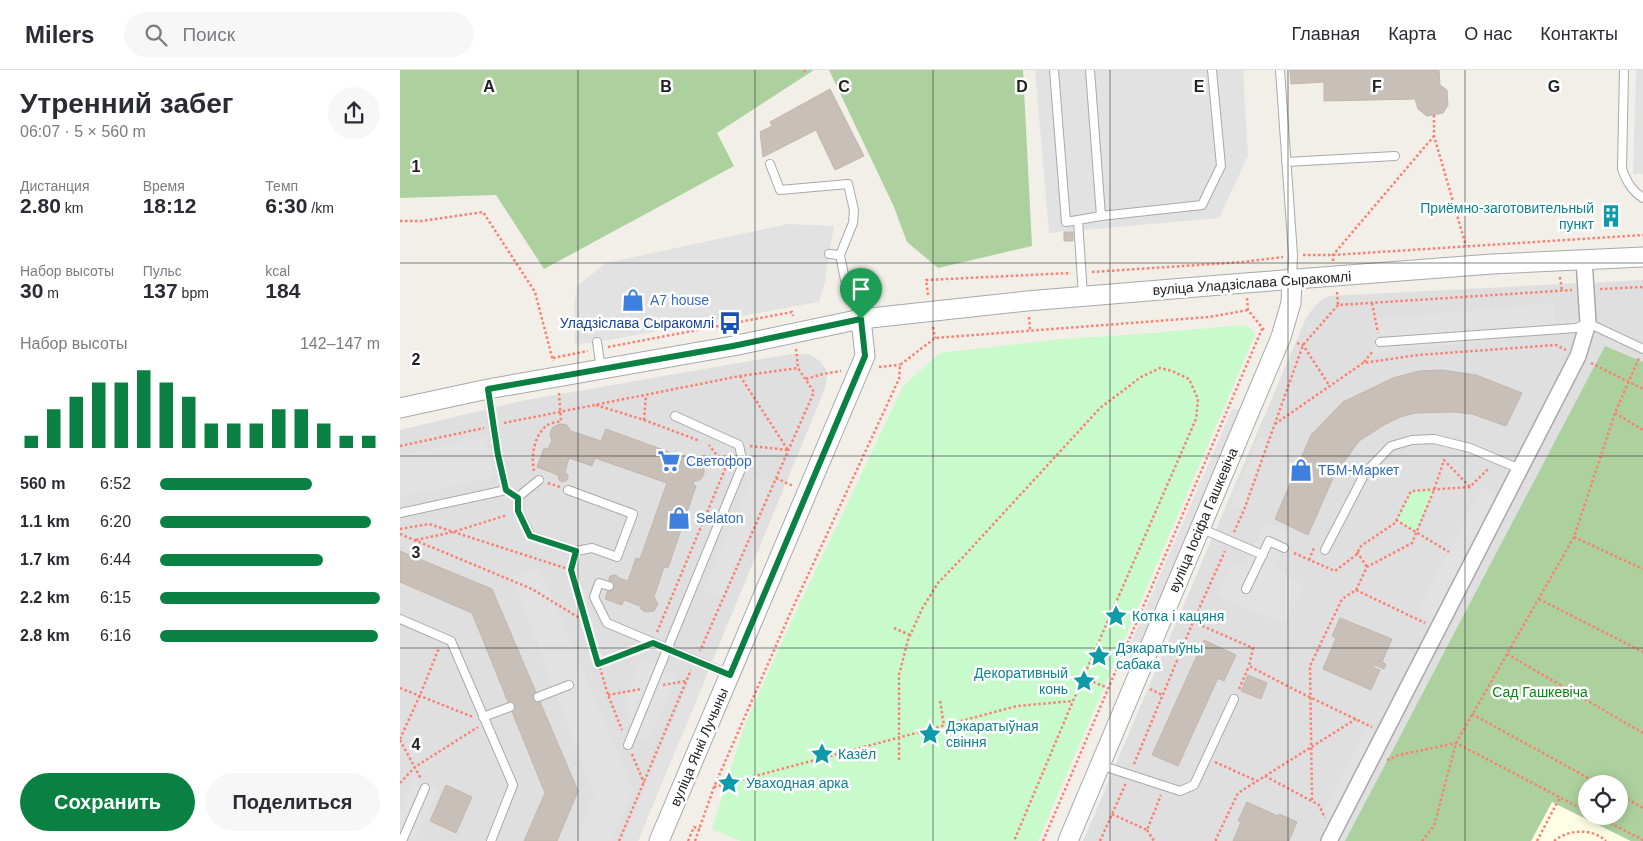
<!DOCTYPE html>
<html lang="ru">
<meta charset="utf-8">
<style>
:root{--surface:#fff;--page:#f7f7f7;--text:#2b2b33;--muted:#7c7c81;--line:#e1e1e2;--accent:#0b8043}
body{margin:0;font-family:Helvetica,sans-serif;background:var(--page);color:var(--text);height:100vh;display:flex;flex-direction:column;font-size:19px;white-space:nowrap}
*{box-sizing:border-box;margin:0}
p{font-size:16px;color:var(--muted)}
.icon{flex:none;width:28px;height:28px;fill:none;stroke:currentColor;stroke-width:2;stroke-linecap:round;stroke-linejoin:round}
.map{position:relative;flex:1;overflow:hidden}
.panel{display:flex;flex-direction:column;background:var(--surface);width:400px}
.panel>*{flex:none}
.buttons{position:absolute;left:1178px;top:705px;display:grid;gap:10px}
.buttons a{display:grid;place-items:center;width:50px;height:50px;border-radius:50%;background:var(--surface);box-shadow:0 2px 12px #0003;font-size:25px}
.pin{position:absolute;display:grid;place-items:center;width:42px;height:42px;color:#fff;margin:-51px -21px;border-radius:50% 50% 50% 0;rotate:-45deg;box-shadow:0 0 5px #0007}
.pin .icon{rotate:45deg}
.round{display:grid;place-items:center;flex:none;width:52px;height:52px;border-radius:26px;background:var(--page)}
.headline{display:flex;align-items:center;justify-content:space-between;height:85px;padding:0 20px}
h1{font-size:28px;font-weight:800;line-height:38px}
.stats{display:grid;grid-template-columns:repeat(3,1fr);gap:8px;height:85px;padding:5px 20px}
.stats div{display:grid;align-content:center}
.stats b{font-size:21px;font-weight:800}
.stats small{font-size:14px;font-weight:400}
.stats p{font-size:14px}
.chart{height:140px;padding:10px 20px}
.chart p{display:flex;justify-content:space-between}
.chart svg{width:100%;height:90px;margin-top:5px;stroke:var(--accent);stroke-width:6}
.action{display:flex;gap:10px;margin-top:auto;padding:10px 20px}
.action a{flex:1;height:58px;border-radius:30px;background:var(--accent);color:#fff;font-size:20px;font-weight:800;line-height:58px;text-align:center}
.action a+a{background:var(--page);color:var(--text)}
ul{padding:0 20px;list-style:none;font-size:16px}
li{display:grid;grid-template-columns:80px 60px 1fr;align-items:center;height:38px}
li i{height:12px;border-radius:6px;background:var(--accent)}
header{display:flex;align-items:center;gap:30px;box-sizing:border-box;height:70px;padding:0 25px;background:var(--surface);border-bottom:1px solid var(--line)}
header strong{font-size:24px}
nav{display:flex;gap:28px;margin-inline-start:auto;font-size:18px}
.search{width:350px;height:45px;background:var(--page);display:flex;align-items:center;gap:12px;box-sizing:border-box;padding:0 18px;border-radius:28px;color:var(--muted);font-size:19px}
main{display:flex;flex:1;min-height:0}
.map>svg:first-child{display:block}
</style>
<header>
<strong>Milers</strong>
<div class="search"><svg class="icon" aria-label="search" viewBox="0 0 24 24"><circle cx="10" cy="10" r="6"/><path d="M15 15l6 6"/></svg>Поиск</div>
<nav><a>Главная</a><a>Карта</a><a>О нас</a><a>Контакты</a></nav>
</header>
<main>
<section class="panel">
<div class="headline"><div><h1>Утренний забег</h1><p>06:07 · 5 × 560 m</p></div><a class="round"><svg class="icon" aria-label="share" viewBox="0 0 24 24"><path d="M12 15V3M7 8l5-5 5 5M5 13v7h14v-7"/></svg></a></div>
<div class="stats">
<div><p>Дистанция</p><b>2.80<small> km</small></b></div>
<div><p>Время</p><b>18:12</b></div>
<div><p>Темп</p><b>6:30<small> /km</small></b></div>
</div>
<div class="stats">
<div><p>Набор высоты</p><b>30<small> m</small></b></div>
<div><p>Пульс</p><b>137<small> bpm</small></b></div>
<div><p>kcal</p><b>184</b></div>
</div>
<div class="chart"><p><span>Набор высоты</span>142–147 m</p>
<svg viewBox="0 0 160 44" preserveAspectRatio="none"><path d="M5 44V38M15 44V25M25 44V19M35 44V12M45 44V12M55 44V6M65 44V12M75 44V19M85 44V32M95 44V32M105 44V32M115 44V25M125 44V25M135 44V32M145 44V38M155 44V38"/></svg>
</div>
<ul>
<li><b>560 m</b>6:52<i style="width:69%"></i></li>
<li><b>1.1 km</b>6:20<i style="width:96%"></i></li>
<li><b>1.7 km</b>6:44<i style="width:74%"></i></li>
<li><b>2.2 km</b>6:15<i style="width:100%"></i></li>
<li><b>2.8 km</b>6:16<i style="width:99%"></i></li>
</ul>
<div class="action"><a>Сохранить</a><a>Поделиться</a></div>
</section>
<div class="map">
<svg width="1243" height="771" viewBox="0 0 1243 771">
<rect width="100%" height="100%" fill="#f2efe9"/>
<!-- residential -->
<path fill="#e0dfdf" fill-rule="evenodd" d="M1243,210V771H683L906,248L914,237L924,228L929,226ZM1186,714H1219V746H1186Z
M390,284H408L420,291L426,300L427,309L424,321L238,771H0V360L121,331Z"/>
<!-- education -->
<path fill="#ffffe5" d="M1152,732L1231,771H1131Z"/>
<!-- forest -->
<path fill="#add19e" fill-rule="evenodd" d="M0,0H414L317,63L334,96L144,199L96,125L0,128Z
M429,0H623L632,176L538,198L507,172L494,137Z
M1205,276L1243,292V771H1231L1152,732L1131,771H945ZM1186,714H1219V746H1186Z"/>
<!-- park -->
<path fill="#c8facc" d="M842,255C849,256 853,259 855,265L638,771H341L312,759L344,657L386,563L503,316L540,283L662,269L753,263Z
M1034,420L1016,462L996,450L1011,421Z"/>
<!-- parking -->
<path fill="#e2e2e2" d="M635,0H843L848,86L819,148L649,163Z
M1236,0H1243V104H1233Z
M388,154L434,156L425,211L419,232L197,272L175,274L174,238L177,216L206,193Z
M1153,233L1154,251L1180,248V261L974,283L976,249Z
M832,339L843,340L739,587L726,584Z
M85,367L94,407L0,427V385Z
M860,367L868,370L844,440L830,437Z
M353,406L372,413L322,529L303,521Z
M1083,417L1097,426L1033,550L1017,542Z
M866,452L890,464L874,498L903,516L885,554L818,526L830,494L845,495Z
M139,497L233,719L212,771H175L194,726L113,508Z
M242,589L278,605L248,672L233,666L224,629Z
M291,608L304,613L237,771H222Z
M968,657L978,662L935,745L925,738Z
M15,708L38,719L14,771L0,764V740Z"/>
<!-- building -->
<path fill="#c7bfb8" stroke="#c4b6ab" d="M890,0H1039L1040,15L1047,20L1048,35L1043,43L1027,46L1018,39L1015,29L924,31V12L891,14Z
M430,19L464,86L435,100L416,60L363,87L360,62L372,56L370,52Z
M1205,142H1218V151H1205Z
M664,162H673V171H664Z
M1042,300L1076,305L1122,323L1106,356L1072,344L1053,342L1016,343L1000,347L984,355L959,371L934,406L908,465L875,449L911,365L943,332L993,308L1019,301Z
M160,354L167,355L171,361L201,371L206,359L291,390L290,393L299,395L304,399V403L302,408L298,411H294L293,415L296,416L268,498L264,497L254,527L258,534L254,541L245,542L241,539L240,536L224,530L222,535L205,529L210,514L209,509L210,506L216,505L219,508L228,511L236,488L240,489L267,413L195,388L192,396L169,388L165,402L168,405V409L165,411L162,412L159,410L158,405L137,397L144,378L148,379L152,370L150,365L151,360L153,357Z
M0,481L92,519L178,721L157,771H124L145,723L72,543L0,512Z
M940,548L992,569L982,592L986,594L984,599L975,595L973,597L980,600L971,620L923,599L936,568L932,566Z
M804,570L836,585L824,611L818,608L778,696L752,685Z
M848,605L867,613L861,629L841,621Z
M46,715L72,727L56,763L30,751Z
M847,732L878,746L879,744L897,752L889,771H833L841,752L838,751Z"/>
<g fill="none" stroke-linecap="round" stroke-linejoin="round">
<defs>
<path id="service" d="M654,0L666,152L678,150L683,226
M690,0L701,146L802,135L821,96L812,0
M880,0L893,185L892,210
M1224,0L1222,99C1227,112 1231,120 1243,128
M886,92L995,86
M370,94L380,120L448,114L454,140L453,153L440,185
M678,150L701,146
M429,184L440,185L445,210L461,249
M197,272L201,299
M980,272L1176,258L1188,253L1243,279
M139,410L118,427V441L131,466L176,481L192,478L217,487L233,444L168,420
M0,443L106,420L98,385L88,320
M800,458L863,485
M925,480L965,403L991,376L1012,370L1034,369L1070,378L1120,399
M209,516L199,513L194,527L207,553L328,604
M846,519L869,471L884,478
M0,549L51,571L113,715L91,771
M138,627L169,615
M83,647L110,637
M228,675L343,394L339,375L275,346
M700,695L780,721L794,715L834,629
M2,771L25,718"/>
<path id="minor" d="M929,771L1178,286L1188,253L1184,189"/>
<path id="tertiary" d="M0,338L88,319L333,276L461,249L627,231L845,213L1092,194L1243,187
M259,771L465,286L461,249
M668,771L881,267L891,233L892,210"/>
</defs>
<!-- service casing -->
<use href="#service" stroke="#a9a9a9" stroke-width="10"/>
<!-- minor casing -->
<use href="#minor" stroke="#a9a9a9" stroke-width="18"/>
<!-- tertiary casing -->
<use href="#tertiary" stroke="#a9a9a9" stroke-width="21"/>
<!-- path -->
<path stroke="#fa8072" stroke-width="2.5" stroke-dasharray="2.5 2.5" stroke-linecap="butt" d="M404,0L405,2
M1034,45V66L1066,176
M0,151H22L83,142L135,222L153,291
M903,185H933L1243,165
M933,191V185L1034,66
M692,202L843,192L883,187
M1160,207L1162,221
M1200,219L1243,217
M937,222L938,235
M528,225L526,210L671,203
M847,228L848,240L864,260
M972,233L978,263
M629,247L630,260
M533,257L535,268
M897,273L903,275L929,315
M208,277L392,242L393,246
M396,279L398,298
M153,288L188,281
M964,292L973,281
M1191,293L1243,319
M479,297L500,295
M340,306L388,380
M406,309L423,304L441,301
M196,335L244,350L300,371
M1215,343L1243,360
M244,350L246,325
M104,353L340,306L398,298L414,322L300,581
M875,354L963,293L1018,285L1156,275L1166,280
M0,376L84,358
M350,376L388,380
M134,401C131,386 134,366 146,356C150,353 157,352 161,351L159,323
M376,408L393,416
M148,413L160,417
M996,450L1049,482
M0,459L29,454L171,500
M834,462L844,440L903,275L938,235L1172,220
M0,464L132,519L186,552
M1174,467L1243,499
M16,470L53,462L107,445
M957,482L967,497
M894,483L935,501L956,485L961,476L995,453L1011,421L1070,417L1089,398
M909,490L914,478
M173,492L171,500L208,625L222,660
M956,520L967,497L1012,473L1034,420L1044,390L1070,417
M1139,529L1243,582
M793,552L853,578L849,596L897,621L972,657
M494,558L510,565
M257,562L326,397L309,375
M1107,584L1243,663
M198,594L240,578
M684,608L708,618
M263,615L286,611
M0,618L73,647
M750,619L762,625
M839,619L849,596
M208,625L241,619
M540,631L544,656
M1072,644L1199,714
M0,669L20,625L39,578
M0,670L21,709
M232,684L244,713
M499,690V605L508,570L522,539L538,513L565,485L700,338L741,307L760,298L772,301L789,309L798,329L796,349L673,631L614,771
M987,690L999,685L1056,673L1186,741
M815,692L857,711
M734,694L793,552L825,481
M865,706L919,735L925,748
M0,713L15,697L78,657
M314,717L617,636L673,631
M1219,724L1243,738
M912,730L910,596L942,529L956,520L1025,553
M712,744L747,760L761,725
M1197,746L1243,770
M747,760L754,771
M219,771L291,600
M288,771L294,757L300,759
M295,771L314,717L389,546L499,309L500,295L535,268L809,247L848,240
M643,771L862,259
M700,771L726,713
M816,771V769L838,723L956,649
M1022,771L1034,756L1056,673L1174,467L1215,343L1239,288
M1137,771L1160,727
M1154,771C1169,759 1192,758 1206,771"/>
<!-- service -->
<use href="#service" stroke="#fff" stroke-width="8"/>
<!-- minor -->
<use href="#minor" stroke="#fff" stroke-width="15"/>
<!-- tertiary -->
<use href="#tertiary" stroke="#fff" stroke-width="19"/>
</g>
<g fill="none" stroke-linecap="round" stroke-linejoin="round">
<defs>
<path id="route" d="M461,249L465,286L330,605L253,573L198,594L171,500L176,481L130,466L118,441V428L106,420L98,385L88,319L333,276Z"/>
</defs>
<!-- route casing -->
<use href="#route" stroke="#fff" stroke-width="10"/>
<!-- route -->
<use href="#route" stroke="#0b8043" stroke-width="6"/>
</g>
<!-- grid -->
<path fill="none" stroke="#222" stroke-width="1" stroke-opacity="0.55" d="M178,0V771M355,0V771M533,0V771M710,0V771M888,0V771M1065,0V771M0,193H1243M0,386H1243M0,578H1243"/>
<!-- icons -->
<defs>
<symbol id="building-bare" viewBox="-9 -9 18 18"><path d="M-4-6H4V6H1V3H-1V6H-4ZM-2.5-4.3h1.7v1.8h-1.7ZM.8-4.3h1.7v1.8H.8ZM-2.5-1h1.7V.8h-1.7ZM.8-1h1.7V.8H.8Z" fill="#0f9aa8" stroke="#fff" stroke-width="2.5" paint-order="stroke"/></symbol>
<symbol id="shop-bare" viewBox="-9 -9 18 18"><path d="M-5-2.5h2.3a2.7 3.5 0 0 1 5.4 0H5L5.5 6h-11ZM-1.5-2.5h3a1.5 2.3 0 0 0-3 0Z" fill="#3f7fe0" stroke="#fff" stroke-width="2.5" paint-order="stroke"/></symbol>
<symbol id="bus-bare" viewBox="-9 -9 18 18"><path d="M-5-6H5V4H4V6H2V4H-2V6H-4V4H-5ZM-3.5-4V0h7V-4ZM-3.5 1.2v1.5H-2V1.2ZM2 1.2v1.5H3.5V1.2Z" fill="#1a4fb4" stroke="#fff" stroke-width="2.5" paint-order="stroke"/></symbol>
<symbol id="supermarket-bare" viewBox="-9 -9 18 18"><path d="M-6-5.5h2.5l.6 2H6L4.5 2H-2.5L-4.4-4H-6ZM-1.5 3.2a1.3 1.3 0 1 0 .1 0ZM3 3.2a1.3 1.3 0 1 0 .1 0Z" fill="#3f7fe0" stroke="#fff" stroke-width="2.5" paint-order="stroke"/></symbol>
<symbol id="sight-bare" viewBox="-9 -9 18 18"><path d="M0-6L1.8-2.2L6-1.7L2.9 1.2L3.7 5.4L0 3.3L-3.7 5.4L-2.9 1.2L-6-1.7L-1.8-2.2Z" fill="#0f9aa8" stroke="#fff" stroke-width="2.5" paint-order="stroke"/></symbol>
</defs>
<g fill-rule="evenodd">
<use href="#building-bare" x="1195" y="130" width="32" height="32"/>
<use href="#shop-bare" x="217" y="214" width="32" height="32"/>
<use href="#bus-bare" x="314" y="237" width="32" height="32"/>
<use href="#supermarket-bare" x="253" y="375" width="32" height="32"/>
<use href="#shop-bare" x="885" y="384" width="32" height="32"/>
<use href="#shop-bare" x="263" y="432" width="32" height="32"/>
<use href="#sight-bare" x="700" y="530" width="32" height="32"/>
<use href="#sight-bare" x="683" y="570" width="32" height="32"/>
<use href="#sight-bare" x="668" y="595" width="32" height="32"/>
<use href="#sight-bare" x="514" y="648" width="32" height="32"/>
<use href="#sight-bare" x="406" y="668" width="32" height="32"/>
<use href="#sight-bare" x="313" y="697" width="32" height="32"/>
</g>
<g text-anchor="middle" stroke-width="5" stroke-linejoin="round" paint-order="stroke">
<!-- culture labels -->
<g font-size="14" fill="#0d838f" stroke="#fff" text-anchor="start">
<text x="1194" y="143" text-anchor="end">Приёмно-заготовительный<tspan x="1194" dy="16">пункт</tspan></text>
<text x="732" y="551">Котка і кацяня</text>
<text x="716" y="583">Дэкаратыўны<tspan x="716" dy="16">сабака</tspan></text>
<text x="668" y="608" text-anchor="end">Декоративный<tspan x="668" dy="16">конь</tspan></text>
<text x="546" y="661">Дэкаратыўная<tspan x="546" dy="16">свіння</tspan></text>
<text x="438" y="689">Казёл</text>
<text x="346" y="718">Уваходная арка</text>
</g>
<!-- street labels -->
<g font-size="14" fill="#222" stroke="#fff">
<text transform="translate(852 213) rotate(-4)" y="5">вуліца Уладзіслава Сыракомлі</text>
<text transform="translate(803 450) rotate(-67)" y="5">вуліца Іосіфа Гашкевіча</text>
<text transform="translate(299 677) rotate(-67)" y="5">вуліца Янкі Лучыны</text>
</g>
<!-- shop labels -->
<g font-size="14" fill="#366cbe" stroke="#fff" text-anchor="start">
<text x="250" y="235">A7 house</text>
<text x="286" y="396">Светофор</text>
<text x="918" y="405">ТБМ-Маркет</text>
<text x="296" y="453">Selaton</text>
</g>
<!-- transit labels -->
<g font-size="14" fill="#164399" stroke="#fff" text-anchor="end">
<text x="314" y="258">Уладзіслава Сыракомлі</text>
</g>
<!-- park labels -->
<g font-size="14" fill="#0c8416" stroke="#fff">
<text x="1140" y="627">Сад Гашкевіча</text>
</g>
</g>
<g font-size="16" text-anchor="middle" font-weight="bold" fill="#222" stroke="#fff" stroke-width="5" stroke-linejoin="round" paint-order="stroke">
<text x="89" y="22">A</text>
<text x="266" y="22">B</text>
<text x="444" y="22">C</text>
<text x="622" y="22">D</text>
<text x="799" y="22">E</text>
<text x="977" y="22">F</text>
<text x="1154" y="22">G</text>
<text x="16" y="102">1</text>
<text x="16" y="295">2</text>
<text x="16" y="488">3</text>
<text x="16" y="680">4</text>
</g>
</svg>
<div class="buttons">
<a><svg class="icon" aria-label="locate" viewBox="0 0 24 24"><circle cx="12" cy="12" r="6"/><path d="M12 2v4M12 18v4M2 12h4M18 12h4"/></svg></a>
</div>
<div class="pin" style="left:461px;top:249px;background:#1e9e55"><svg class="icon" aria-label="arrive" viewBox="0 0 24 24"><path d="M6 21V4h12l-3 4 3 4H6"/></svg></div>
</div>
</main>
